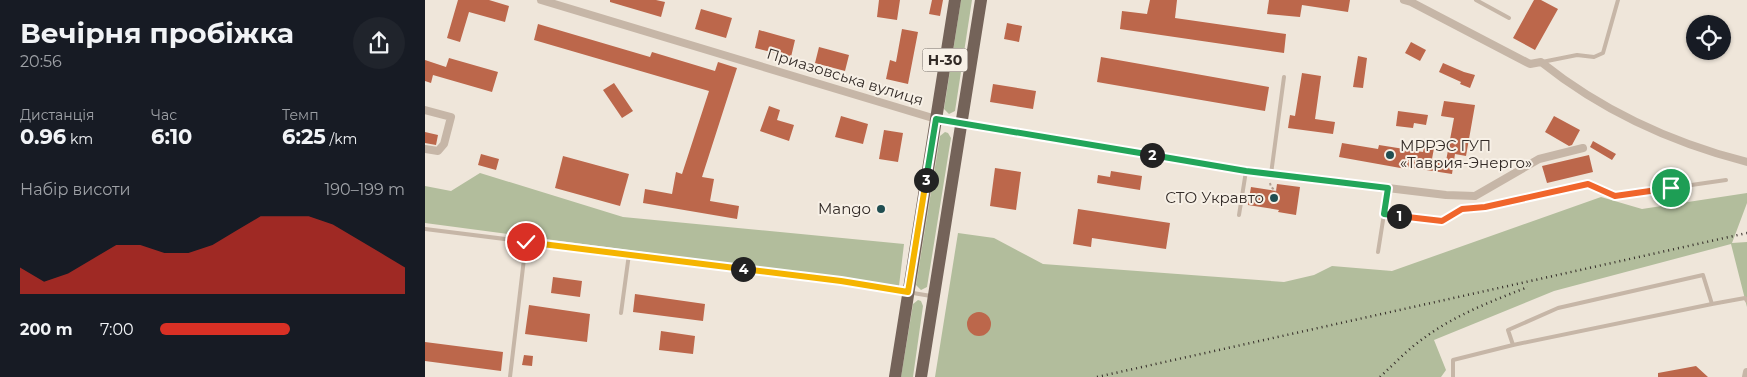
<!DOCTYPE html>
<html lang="uk">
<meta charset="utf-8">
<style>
:root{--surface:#171b24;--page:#20242c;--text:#f1f3f6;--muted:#9ea1a6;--accent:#d93025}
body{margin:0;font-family:Montserrat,sans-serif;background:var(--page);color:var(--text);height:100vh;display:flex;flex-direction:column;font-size:19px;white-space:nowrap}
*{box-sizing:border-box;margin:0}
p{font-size:16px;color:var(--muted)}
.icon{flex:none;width:28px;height:28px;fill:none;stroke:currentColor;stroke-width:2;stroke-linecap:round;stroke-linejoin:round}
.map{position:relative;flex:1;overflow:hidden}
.panel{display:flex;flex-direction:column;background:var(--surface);width:425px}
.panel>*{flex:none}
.fabs{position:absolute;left:1261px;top:15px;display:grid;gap:10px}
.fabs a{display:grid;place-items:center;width:45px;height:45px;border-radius:50%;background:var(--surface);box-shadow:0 1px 4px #0004;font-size:25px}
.pin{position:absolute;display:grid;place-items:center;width:42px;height:42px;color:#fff;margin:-21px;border:2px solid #fff;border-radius:50%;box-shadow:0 1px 5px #0007}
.km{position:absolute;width:25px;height:25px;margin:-12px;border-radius:50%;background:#222;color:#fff;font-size:14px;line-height:25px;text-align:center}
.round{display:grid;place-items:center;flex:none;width:52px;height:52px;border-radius:26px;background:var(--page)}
.overview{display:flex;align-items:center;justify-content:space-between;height:85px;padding:0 20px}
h1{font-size:28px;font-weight:700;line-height:38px}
.stats{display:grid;grid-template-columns:repeat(3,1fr);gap:8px;height:85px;padding:5px 20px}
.stats div{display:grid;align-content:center}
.stats b{font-size:21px;font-weight:700}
.stats small{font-size:14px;font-weight:400}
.stats p{font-size:14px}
.chart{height:140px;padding:10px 20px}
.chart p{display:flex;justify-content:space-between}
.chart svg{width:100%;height:90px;margin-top:5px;fill:var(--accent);opacity:.7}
ul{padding:0 20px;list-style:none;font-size:16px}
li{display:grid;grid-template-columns:80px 60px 1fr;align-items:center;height:38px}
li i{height:12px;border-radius:6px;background:var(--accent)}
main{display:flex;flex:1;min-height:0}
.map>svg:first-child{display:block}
</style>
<main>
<section class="panel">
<div class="overview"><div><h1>Вечірня пробіжка</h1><p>20:56</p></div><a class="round"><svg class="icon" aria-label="share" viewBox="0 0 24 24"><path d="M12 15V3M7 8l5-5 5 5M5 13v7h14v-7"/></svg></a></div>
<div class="stats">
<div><p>Дистанція</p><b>0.96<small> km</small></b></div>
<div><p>Час</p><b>6:10</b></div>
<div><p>Темп</p><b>6:25<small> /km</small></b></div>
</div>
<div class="chart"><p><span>Набір висоти</span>190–199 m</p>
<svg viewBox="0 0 160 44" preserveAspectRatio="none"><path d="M0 44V31L10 38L20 34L30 27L40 20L50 20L60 24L70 24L80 20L90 13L100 6L110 6L120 6L130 10L140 17L150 24L160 31V44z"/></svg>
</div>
<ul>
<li><b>200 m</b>7:00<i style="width:53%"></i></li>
</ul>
</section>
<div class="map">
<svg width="1322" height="377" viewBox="0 0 1322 377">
<rect width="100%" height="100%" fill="#efe6da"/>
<!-- green -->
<path fill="#b2bd9c" d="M536,0H547L530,111L524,114L519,109Z
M520,132L523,133L526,138L502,287L496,290L491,285L515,136Z
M55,173L198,217L479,244L474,286L0,223V186L26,191Z
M1322,193V203L1307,243L1322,242V307L1306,244L1129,291L1009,340L1021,370L1016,377H510L533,233L569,238L618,264L859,282L889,275L907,266L967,271L1176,197L1217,209Z
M493,300L496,301L498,306L488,377H476L488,304Z"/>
<!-- building -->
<path fill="#bc674b" d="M33,0H64L84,6L80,22L44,12L35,42L22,38Z
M185,0H231L240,2L236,17L185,2Z
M454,0H475L472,20L452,17Z
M507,0H518L515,16L504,14Z
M725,0H752L750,18L861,34L859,53L695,29L697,11L722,14Z
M844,0H925L923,12L877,5L875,17L842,14Z
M1109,0H1116L1133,9L1110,50L1088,38Z
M276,9L307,18L301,38L270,29Z
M582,23L597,26L594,42L579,39Z
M113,24L225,57L227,52L290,71L293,62L312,68L277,177L289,179L285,201L314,206L312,219L218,203L220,189L247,194L251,172L257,174L284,91L109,40Z
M477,29L493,32L483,84L461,79L465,60L471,62Z
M334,30L370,40L366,57L330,48Z
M986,42L1001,50L995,61L980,53Z
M394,47L424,55L420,71L390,63Z
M933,56L942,58L938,88L928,87Z
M676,57L844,87L840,111L672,82Z
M24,58L73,72L67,92L8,75L6,83L0,81V60L21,67Z
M1018,63L1039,72L1050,75L1045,88L1035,84L1036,82L1014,72Z
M877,73L896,76L890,119L910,122L908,134L863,128L865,115L870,116Z
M189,83L208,111L197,118L178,90Z
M568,84L611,91L608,109L565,102Z
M1019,101L1050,105L1041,156L1030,154L1027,174L982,167L981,169L914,157L917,143L953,149L954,145L998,152L999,147L1009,148L1007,159L1021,161L1029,118L1016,116Z
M344,106L355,110L352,120L369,125L364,141L335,131Z
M973,111L1003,115L1001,125L989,123L988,128L971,126Z
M416,116L443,124L438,144L410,137Z
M1129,116L1155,130L1147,145L1144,146L1120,132Z
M459,130L478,133L473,162L454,159Z
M0,132L13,135L11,145L0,143Z
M1168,141L1191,154L1187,160L1165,147Z
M56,154L74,159L71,170L53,165Z
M1164,155L1168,172L1122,183L1117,166Z
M138,156L204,174L195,206L130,188Z
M570,168L596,172L591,210L565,206Z
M686,171L717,176L715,190L672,183L673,175L685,177Z
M852,184L875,187L871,215L853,212L854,210L823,205L826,187L851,191Z
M653,209L745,223L741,249L667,238L666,247L648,244Z
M128,277L157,281L155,297L126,293Z
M210,294L280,304L278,321L208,312Z
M104,305L165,314L162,342L100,334Z
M542 324a12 12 0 1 1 24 0a12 12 0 1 1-24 0Z
M236,331L270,336L268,354L234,350Z
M0,342L78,352L76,371L0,361Z
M99,355L108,356L107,366L97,365Z
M1271,366L1283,377H1233V373Z"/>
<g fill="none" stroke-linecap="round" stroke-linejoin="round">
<!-- path -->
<path stroke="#b2a092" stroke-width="2" stroke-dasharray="2.5 2.5" stroke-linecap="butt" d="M845,183L846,187L851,191"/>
<!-- service -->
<path stroke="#c6b6a7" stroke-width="4" d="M1051,0L1084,18
M1117,62L1152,55L1169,57L1178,53L1193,0
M846,174L859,77
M963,189L959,214L1017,221L1037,209L1060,207L1163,183L1190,196L1301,180
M814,215L821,171
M0,229L416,281L506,296
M953,252L959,214
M1287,304L1320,298L1322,301
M196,313L204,254
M85,377L101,242
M1028,377V360L1088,345L1287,304L1278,275L1133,308L1083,330L1088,345"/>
<!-- minor -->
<path stroke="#c6b6a7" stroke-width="8" d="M116,0L511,119L821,171L1021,195L1050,196L1114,159L1158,148
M979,0L986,2L1105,64L1116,62C1176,110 1248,143 1322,162
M0,110L26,117L19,144L13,151L0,149
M1321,377L1322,372"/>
<!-- primary -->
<path stroke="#746359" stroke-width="12" d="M470,377L530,0
M496,377L556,0"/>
<!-- rail -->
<path stroke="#332b27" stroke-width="2.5" stroke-dasharray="1 4" stroke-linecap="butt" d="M672,377L1322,233
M955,377C969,364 983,349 999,338C1030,315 1067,301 1103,287"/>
</g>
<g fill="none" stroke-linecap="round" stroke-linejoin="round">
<defs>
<path id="split-1" d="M974,216L1017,221L1037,209L1060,207L1163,184L1190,196L1246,188"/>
<path id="split-2" d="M727,155L821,171L963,188L959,214L974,216"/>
<path id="split-3" d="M501,180L511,119L727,155"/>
<path id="split-4" d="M318,269L416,281L483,292L501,180"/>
<path id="split-5" d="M101,242L318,269"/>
</defs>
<!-- split-1 casing -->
<use href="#split-1" stroke="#fff" stroke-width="10"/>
<!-- split-2 casing -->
<use href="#split-2" stroke="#fff" stroke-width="10"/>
<!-- split-3 casing -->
<use href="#split-3" stroke="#fff" stroke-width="10"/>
<!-- split-4 casing -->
<use href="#split-4" stroke="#fff" stroke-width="10"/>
<!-- split-5 casing -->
<use href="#split-5" stroke="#fff" stroke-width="10"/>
<!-- split-1 -->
<use href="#split-1" stroke="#f0652b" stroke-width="6"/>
<!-- split-2 -->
<use href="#split-2" stroke="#22a559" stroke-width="6"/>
<!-- split-3 -->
<use href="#split-3" stroke="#22a559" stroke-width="6"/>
<!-- split-4 -->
<use href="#split-4" stroke="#f5b400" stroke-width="6"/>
<!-- split-5 -->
<use href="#split-5" stroke="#f5b400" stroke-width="6"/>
</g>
<!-- markers -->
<g fill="#204e51" stroke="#f7f0e6" stroke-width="2">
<circle cx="965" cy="155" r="5"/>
<circle cx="849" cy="198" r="5"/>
<circle cx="456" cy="209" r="5"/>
</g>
<g text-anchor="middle" stroke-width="4" stroke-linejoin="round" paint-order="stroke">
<!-- shield labels -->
<rect fill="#f7f0e6" stroke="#6e6660" stroke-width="1" x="497.5" y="48.5" width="45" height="23" rx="4"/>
<g font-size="14" font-weight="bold" fill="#332b27">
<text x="520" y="65">Н-30</text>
</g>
<!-- street labels -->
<g font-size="15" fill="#332b27" stroke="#f7f0e6">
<text transform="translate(420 77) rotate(17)" y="5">Приазовська вулиця</text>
</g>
<!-- poi labels -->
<g font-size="15" fill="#332b27" stroke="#f7f0e6" text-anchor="end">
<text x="975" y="151" text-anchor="start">МРРЭС ГУП<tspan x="975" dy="17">«Таврия-Энерго»</tspan></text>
<text x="839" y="203">СТО Укравто</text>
<text x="446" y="214">Mango</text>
</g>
</g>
</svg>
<div class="fabs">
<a><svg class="icon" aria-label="locate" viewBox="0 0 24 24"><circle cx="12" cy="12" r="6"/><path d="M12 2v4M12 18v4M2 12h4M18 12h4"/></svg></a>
</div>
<div class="pin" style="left:1246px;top:188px;background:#1e9e55"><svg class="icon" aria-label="arrive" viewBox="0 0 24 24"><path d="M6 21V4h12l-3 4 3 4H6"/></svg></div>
<div class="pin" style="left:101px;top:242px;background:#d93025"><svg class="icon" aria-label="check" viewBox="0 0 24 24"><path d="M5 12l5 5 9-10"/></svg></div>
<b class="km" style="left:974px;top:216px">1</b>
<b class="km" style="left:727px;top:155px">2</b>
<b class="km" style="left:501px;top:180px">3</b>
<b class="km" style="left:318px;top:269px">4</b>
</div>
</main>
